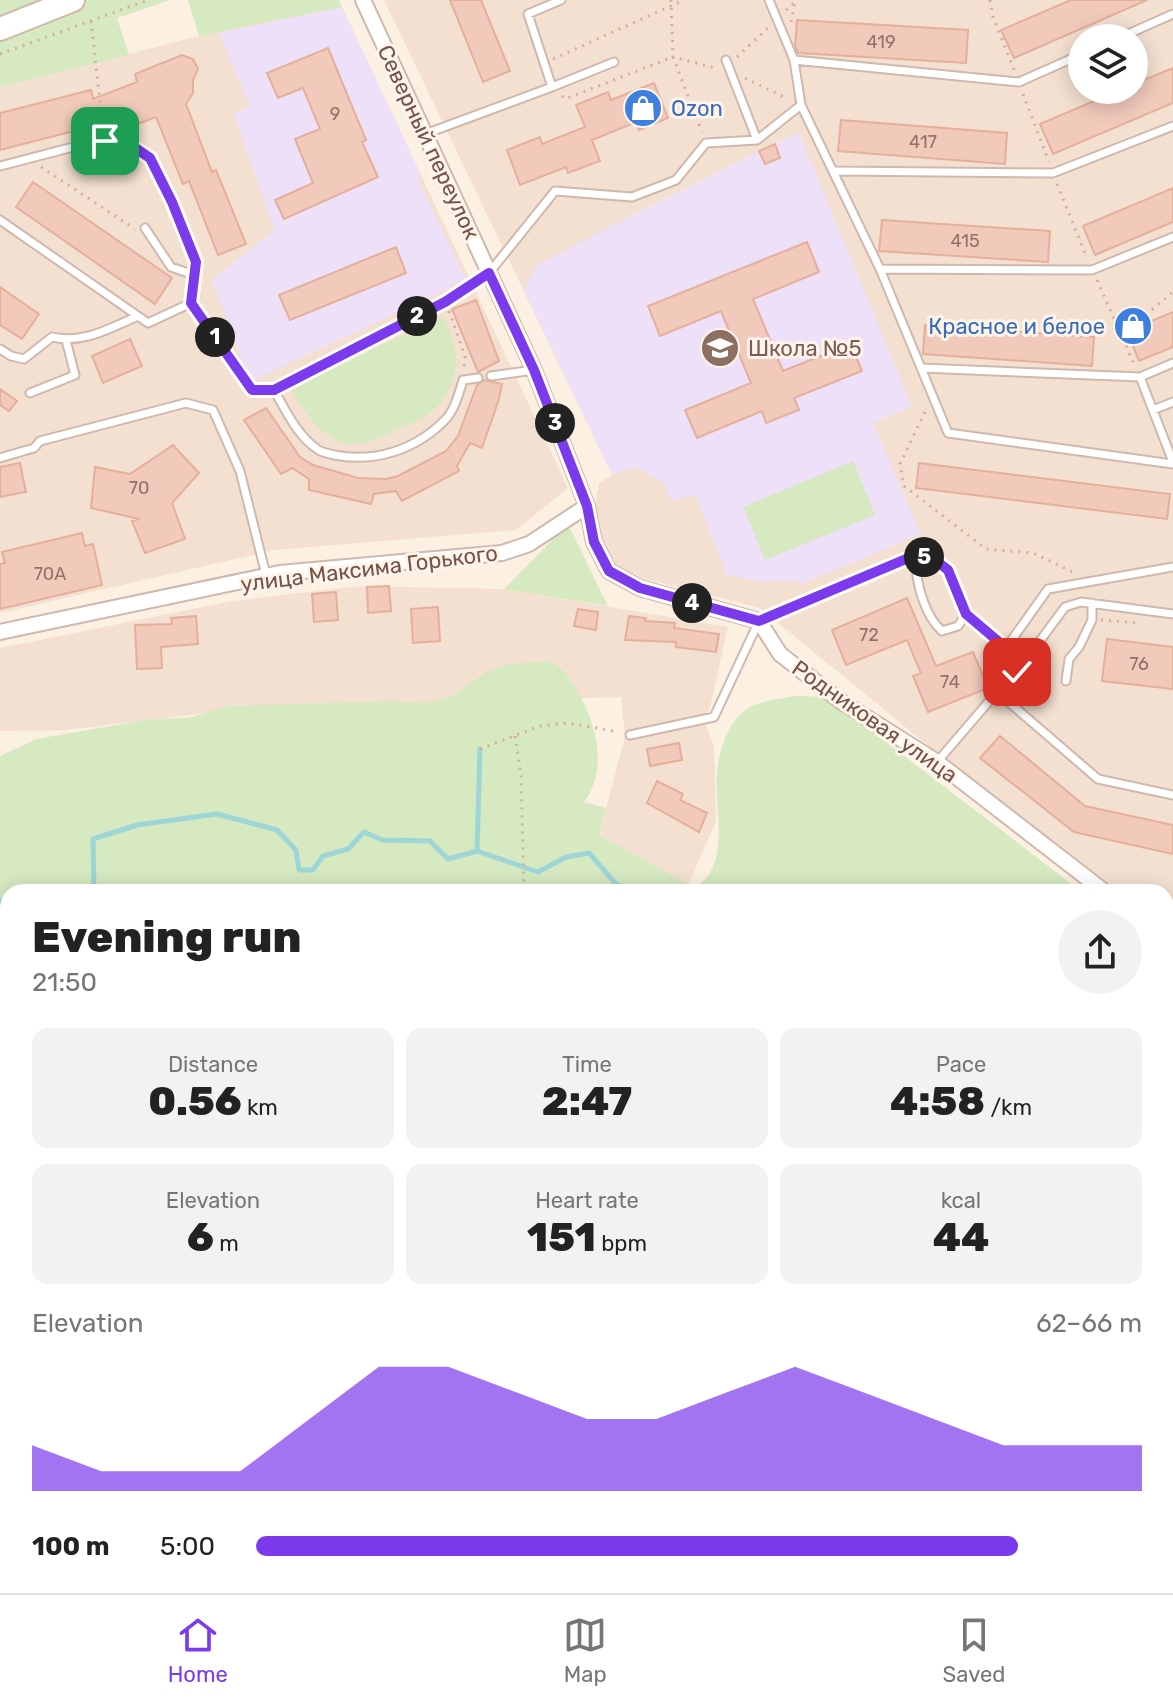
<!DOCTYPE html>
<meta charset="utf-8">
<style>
:root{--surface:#fff;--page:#f2f2f2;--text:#222;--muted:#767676;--line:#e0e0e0;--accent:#7c3aed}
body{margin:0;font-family:Rubik,sans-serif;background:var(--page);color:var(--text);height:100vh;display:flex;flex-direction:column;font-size:30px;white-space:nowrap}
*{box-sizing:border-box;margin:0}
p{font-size:26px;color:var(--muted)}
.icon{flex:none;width:44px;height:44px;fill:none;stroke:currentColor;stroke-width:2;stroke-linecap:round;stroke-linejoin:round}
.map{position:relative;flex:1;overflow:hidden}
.side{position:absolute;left:0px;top:884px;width:1174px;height:710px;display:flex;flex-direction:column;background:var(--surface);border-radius:24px 24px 0 0;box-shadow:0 4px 20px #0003}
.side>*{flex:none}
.fabs{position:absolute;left:1068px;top:24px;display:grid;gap:16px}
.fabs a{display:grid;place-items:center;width:80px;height:80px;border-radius:50%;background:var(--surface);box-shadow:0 4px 20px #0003;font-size:40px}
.pin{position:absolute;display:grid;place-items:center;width:68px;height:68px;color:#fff;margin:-34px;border-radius:16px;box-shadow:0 4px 12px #0006}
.km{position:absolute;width:40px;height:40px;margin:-20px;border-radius:50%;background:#222;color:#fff;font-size:22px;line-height:40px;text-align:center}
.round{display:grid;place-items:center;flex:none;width:84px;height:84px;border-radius:42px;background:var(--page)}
.headline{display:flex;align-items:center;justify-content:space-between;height:136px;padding:0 32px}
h1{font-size:44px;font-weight:800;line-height:60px}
.stats{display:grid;grid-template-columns:repeat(3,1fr);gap:12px;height:136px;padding:8px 32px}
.stats div{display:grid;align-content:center;border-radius:16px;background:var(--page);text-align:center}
.stats b{font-size:40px;font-weight:800}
.stats small{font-size:22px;font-weight:400}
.stats p{font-size:22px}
.chart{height:224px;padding:16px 32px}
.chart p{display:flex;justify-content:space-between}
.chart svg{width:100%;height:144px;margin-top:8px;fill:var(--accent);opacity:.7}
ul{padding:0 32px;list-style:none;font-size:26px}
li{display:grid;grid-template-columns:128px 96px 1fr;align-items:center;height:60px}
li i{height:20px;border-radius:10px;background:var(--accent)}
.menu{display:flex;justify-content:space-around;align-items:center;height:112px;border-top:2px solid var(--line);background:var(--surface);font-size:22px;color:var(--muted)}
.menu a{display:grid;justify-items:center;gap:4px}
.menu .on{color:var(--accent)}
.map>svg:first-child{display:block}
</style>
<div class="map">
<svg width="1173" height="1593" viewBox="0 0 1173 1593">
<rect width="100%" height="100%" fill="#fcf0e3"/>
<!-- residential -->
<path fill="#f4e0d1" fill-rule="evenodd" d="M384,0H1173V934L1166,932V892H1107L760,608L642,578L617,565L600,539L595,508L599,483L612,475ZM1082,38H1134V90H1082Z
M342,7L568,488L516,530L274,550L0,613V87L199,36Z
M358,586L504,589L728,627L706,726L714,746L716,822L688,884L599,835L625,736L621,697L232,710L67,730L0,731V648L232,601Z
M0,917L8,918V1419L0,1399Z
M1166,1372L1173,1373V1593H75L72,1586H1166Z"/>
<!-- education -->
<path fill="#ede0f8" d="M342,7L422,177L418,179L466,280L250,382L212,280L274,230L234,114L250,107L219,33Z
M799,133L912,406L873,423L921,534L799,585L797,581L760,582L727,575L695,495L671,501L663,482L635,467L612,475L524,290L536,265L759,151L765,164L780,158L775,144Z"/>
<!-- green -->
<path fill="#d6e9c1" d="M0,0H170L117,18L129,55L0,87Z
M188,0H339L342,7L199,36Z
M443,317C462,349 462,386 431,412C422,420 409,424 398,429C381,437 365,447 345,443C319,437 302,408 290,387Z
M853,461L875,515L765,560L743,507Z
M568,524L608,606L504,589Z
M548,661C561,665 566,674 574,686C595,718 610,768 584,802L606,808L599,835L688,884L674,892H8V918L0,917V756L36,739L152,719L188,718L229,706L392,701L427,703L451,697L486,672L509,664Z
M797,696L827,697L1082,892H683C736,878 713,810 717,772C719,752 727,724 744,711C758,700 780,699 797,696Z
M1166,932L1173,934V1346H1166Z
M0,1399L8,1419V1586H72L75,1593H0Z"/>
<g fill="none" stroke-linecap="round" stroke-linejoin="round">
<!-- stream -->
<path stroke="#9ed5d7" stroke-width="5" d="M477,851L480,749
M94,892L93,839L137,825L217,814L277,830L296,850L299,870H313L323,856L348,849L364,832L382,840L430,841L448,859L477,851L538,872L566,857L589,853L617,885L631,889L633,892
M0,901L8,904
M1166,1229L1173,1234"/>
</g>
<!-- building -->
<path fill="#f1cabb" stroke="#e4af9b" stroke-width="2" d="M450,0H481L510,71L483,82Z
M1071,0H1147L1014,58L1001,30Z
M797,20L968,30L966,63L798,53L795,46Z
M328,48L366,140L362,142L378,177L284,219L275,200L313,183L295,139L320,129L303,88L278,98L267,73Z
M182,55L193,59L198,69L193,80V93L186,104L212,172L216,170L246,244L218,255L189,181L183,184L156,117L130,127L126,118L114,123L113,121L0,150V113L91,90L93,99L137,82L135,74Z
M1173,68V103L1053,154L1040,124L1120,90H1134V84Z
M654,83L668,118L639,130L636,122L592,140L600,161L568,173L566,167L520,185L507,150L540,137L542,144L585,127L576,105L608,92L611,100Z
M841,120L1007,133L1005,164L838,151Z
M775,144L780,158L765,164L759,151Z
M33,182L172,278L155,304L16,207Z
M1173,188V222L1095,255L1083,226Z
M882,220L1050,231L1048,262L879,251Z
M807,242L819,272L753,299L783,371L851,344L862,371L794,398L799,410L766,423L762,411L697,438L685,410L751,383L721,311L660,336L648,306Z
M396,247L406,273L290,320L279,295Z
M0,287L39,314L22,339L0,325Z
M476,300L499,361L478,372L452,309Z
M1173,312V347L1139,361L1127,331Z
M925,325L1094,337L1092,366L923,354Z
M130,339L142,366L103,383L92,356Z
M484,380L502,384L499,399L482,448L470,443L457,466L459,471L402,501L396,491L374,494L371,504L309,490V479L292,468L281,474L244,420L266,408L300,457L313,465L358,478L386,479L398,476L446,451L458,436L477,385Z
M0,389L17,401L9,411L0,405Z
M173,445L199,473L172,503L185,539L145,553L132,521L139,519L91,508L95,467L130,474Z
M20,463L26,492L0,497V467Z
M919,463L1170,494L1167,519L916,488Z
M82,533L85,546L93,544L102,585L0,609V564L5,563L2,552Z
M389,586L391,611L368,613L367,587Z
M336,592L338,620L314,622L312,594Z
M907,598L936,666L973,652L988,688L928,712L913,676L921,673L907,640L846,665L832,630Z
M438,607L440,641L413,643L411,609Z
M578,609L598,612L596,630L574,626Z
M196,616L198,644L161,647L162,668L137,669L135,625L172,624L171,618Z
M629,616L646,618L645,621L675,623L674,628L719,634L716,652L676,647V642L625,640Z
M1107,639L1173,647V689L1102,681Z
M1000,736L1085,806L1173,825V854L1074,832L980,758Z
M679,743L682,760L650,766L647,749Z
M657,781L683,794L680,800L707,813L699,832L647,803Z"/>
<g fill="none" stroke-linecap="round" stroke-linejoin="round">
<defs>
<path id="lane" d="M769,0L794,60L801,105L880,269L948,433L1173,464
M1119,38L1173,14
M726,60L757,140
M794,60L1019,82L1082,54
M552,87L614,62
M425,134L552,87L528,14L561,0
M0,166L96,141H125L150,158L172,202L196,262L191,303L148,323L0,220
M835,171L1053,173L1173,126
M145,228L171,267L194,275
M880,269L1092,270L1173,237
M0,349L11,356L24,359L52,337C83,344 108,329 136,317
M921,368L1140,377L1173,363
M491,376L534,370
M1140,377L1173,462
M478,378L463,380C459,393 455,409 446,419C416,450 375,463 334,455C328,453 322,453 317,449C297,435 286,411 274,390L445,302L489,273L555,191L632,197L676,180L706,143L757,140L801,105
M30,393L75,375L66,340
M1153,410L1173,402
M0,458L34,448L40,441L186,403L213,410L240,471L266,575
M966,614L1006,648L1017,672
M1006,648L1048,589L1173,567
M1066,681L1069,659L1079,647L1092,620V603
M997,692L1017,672L1065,607L1081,602L1173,614
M630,735L714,717L759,621L906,559L931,557L948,570L966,614L958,626L942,631C926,617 918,589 916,568L931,557
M937,762L997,692L1098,779L1173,795
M0,1340L8,1337
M1166,1464L1173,1461
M131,1586L134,1593
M214,1586L217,1593
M556,1586L559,1593
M1108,1593L1126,1586
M1164,1593L1173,1589"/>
<path id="street" d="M363,0L534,370L587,506L594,542L609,571L640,588L759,621L780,654L839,700L937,762L1105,892
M0,632L280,573L502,553L529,544L587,506
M1166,919L1173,922
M0,1264L8,1260
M404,1586L407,1593
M744,1586L747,1593
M816,1593L833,1586"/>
<path id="secondary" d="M0,29L73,0"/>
</defs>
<!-- lane casing -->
<use href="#lane" stroke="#cfb8ad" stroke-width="11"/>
<!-- street casing -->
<use href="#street" stroke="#cfb8ad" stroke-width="18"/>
<!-- secondary casing -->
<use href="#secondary" stroke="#d2b7aa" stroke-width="26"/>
<!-- path -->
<path stroke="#d6ae9e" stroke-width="3" stroke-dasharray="2 6" stroke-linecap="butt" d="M671,0L673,57L715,68
M990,0L993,17L1015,72
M786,10L796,1
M91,21L103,129
M791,22L795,2
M0,54L148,0
M737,57L769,27
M553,59L684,0
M745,78L788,99
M1023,94L1049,162
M562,96L565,99L673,57L702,132
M41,167L135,229
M1057,184L1087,258
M1097,280L1134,364
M449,311L465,356L464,368
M198,313L252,390H262
M1121,335L1173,292
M925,412L900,464L904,486L986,549L1033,553L1075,573
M1101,620L1141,623
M515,736L521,776L524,892
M480,749L540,726L568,723L619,732
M1166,1486L1173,1483
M1166,1542L1170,1554L1173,1553
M1170,1554L1173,1565
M290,1586L293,1593
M780,1586L783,1593
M918,1593L935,1586"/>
<!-- lane -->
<use href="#lane" stroke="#fff" stroke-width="7"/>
<!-- street -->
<use href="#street" stroke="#fff" stroke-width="14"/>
<!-- secondary -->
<use href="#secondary" stroke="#fff" stroke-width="22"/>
</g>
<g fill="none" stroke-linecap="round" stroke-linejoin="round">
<defs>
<path id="route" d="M105,141H125L150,158L172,202L196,262L191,303L252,390H274L445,302L489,273L534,370L587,506L594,542L609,571L640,588L759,621L906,559L931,557L948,570L966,614L1006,648L1017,672"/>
</defs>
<!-- route casing -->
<use href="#route" stroke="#fff" stroke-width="16"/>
<!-- route -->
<use href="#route" stroke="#7c3aed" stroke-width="10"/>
</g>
<!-- icons -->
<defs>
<symbol id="shop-disc" viewBox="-11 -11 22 22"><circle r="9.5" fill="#3f7fe0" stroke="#fff4e9"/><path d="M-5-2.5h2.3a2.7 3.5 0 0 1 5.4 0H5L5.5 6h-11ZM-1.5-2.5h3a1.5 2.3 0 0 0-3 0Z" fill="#fff"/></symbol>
<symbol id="school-disc" viewBox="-11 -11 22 22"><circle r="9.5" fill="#8d6e63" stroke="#fff4e9"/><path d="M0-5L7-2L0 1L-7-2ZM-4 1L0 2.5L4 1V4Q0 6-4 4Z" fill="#fff"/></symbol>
</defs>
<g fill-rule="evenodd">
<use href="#shop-disc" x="621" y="86" width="44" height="44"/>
<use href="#shop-disc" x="1111" y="304" width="44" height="44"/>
<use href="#school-disc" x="698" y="326" width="44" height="44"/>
</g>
<g text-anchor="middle" stroke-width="6" stroke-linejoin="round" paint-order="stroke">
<!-- number labels -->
<g font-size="18" fill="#937266">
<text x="881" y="48">419</text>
<text x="335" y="120">9</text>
<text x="923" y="148">417</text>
<text x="965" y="247">415</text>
<text x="139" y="494">70</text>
<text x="50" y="580">70А</text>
<text x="869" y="641">72</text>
<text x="1139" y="670">76</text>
<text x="950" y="688">74</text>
</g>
<!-- shop labels -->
<g font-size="22" fill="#366cbe" stroke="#fff4e9" text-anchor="start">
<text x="671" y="116">Ozon</text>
<text x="1105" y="334" text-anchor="end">Красное и белое</text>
</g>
<!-- street labels -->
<g font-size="22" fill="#745449" stroke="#fff4e9">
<text transform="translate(429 142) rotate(65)" y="8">Северный переулок</text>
<text transform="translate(369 568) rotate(-7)" y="8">улица Максима Горького</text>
<text transform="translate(875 721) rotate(35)" y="8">Родниковая улица</text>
</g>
<!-- education labels -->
<g font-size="22" fill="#785e54" stroke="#fff4e9" text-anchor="start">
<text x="748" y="356">Школа №5</text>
</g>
</g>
</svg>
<div class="fabs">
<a><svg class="icon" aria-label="layers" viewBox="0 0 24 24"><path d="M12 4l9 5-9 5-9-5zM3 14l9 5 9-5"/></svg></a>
</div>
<div class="pin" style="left:105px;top:141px;background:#1e9e55"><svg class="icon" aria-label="arrive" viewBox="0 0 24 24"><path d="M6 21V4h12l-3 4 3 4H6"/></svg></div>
<div class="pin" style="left:1017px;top:672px;background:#d93025"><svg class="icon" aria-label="check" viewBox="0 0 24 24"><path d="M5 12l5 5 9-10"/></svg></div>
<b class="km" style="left:215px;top:337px">1</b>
<b class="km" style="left:417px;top:316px">2</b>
<b class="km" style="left:555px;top:423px">3</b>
<b class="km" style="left:692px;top:603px">4</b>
<b class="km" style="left:924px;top:557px">5</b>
<section class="side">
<div class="headline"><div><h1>Evening run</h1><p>21:50</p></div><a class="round"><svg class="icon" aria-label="share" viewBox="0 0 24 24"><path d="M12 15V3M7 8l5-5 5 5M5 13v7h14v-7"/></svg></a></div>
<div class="stats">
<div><p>Distance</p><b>0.56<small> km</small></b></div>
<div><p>Time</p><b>2:47</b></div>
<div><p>Pace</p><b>4:58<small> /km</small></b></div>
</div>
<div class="stats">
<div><p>Elevation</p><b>6<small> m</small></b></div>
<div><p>Heart rate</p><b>151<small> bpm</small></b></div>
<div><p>kcal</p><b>44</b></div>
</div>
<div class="chart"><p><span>Elevation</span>62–66 m</p>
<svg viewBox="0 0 160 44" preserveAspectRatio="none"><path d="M0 44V30L10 38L20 38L30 38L40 22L50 6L60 6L70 14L80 22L90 22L100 14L110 6L120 14L130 22L140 30L150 30L160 30V44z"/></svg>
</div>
<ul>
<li><b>100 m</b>5:00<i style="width:86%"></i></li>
</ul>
</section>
</div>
<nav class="menu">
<a class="on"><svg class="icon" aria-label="home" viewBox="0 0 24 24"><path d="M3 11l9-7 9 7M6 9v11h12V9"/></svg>Home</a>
<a><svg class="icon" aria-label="map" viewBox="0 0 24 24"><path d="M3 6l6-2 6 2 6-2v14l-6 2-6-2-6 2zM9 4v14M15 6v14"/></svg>Map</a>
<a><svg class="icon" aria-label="saved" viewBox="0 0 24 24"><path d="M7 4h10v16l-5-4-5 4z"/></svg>Saved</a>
</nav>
